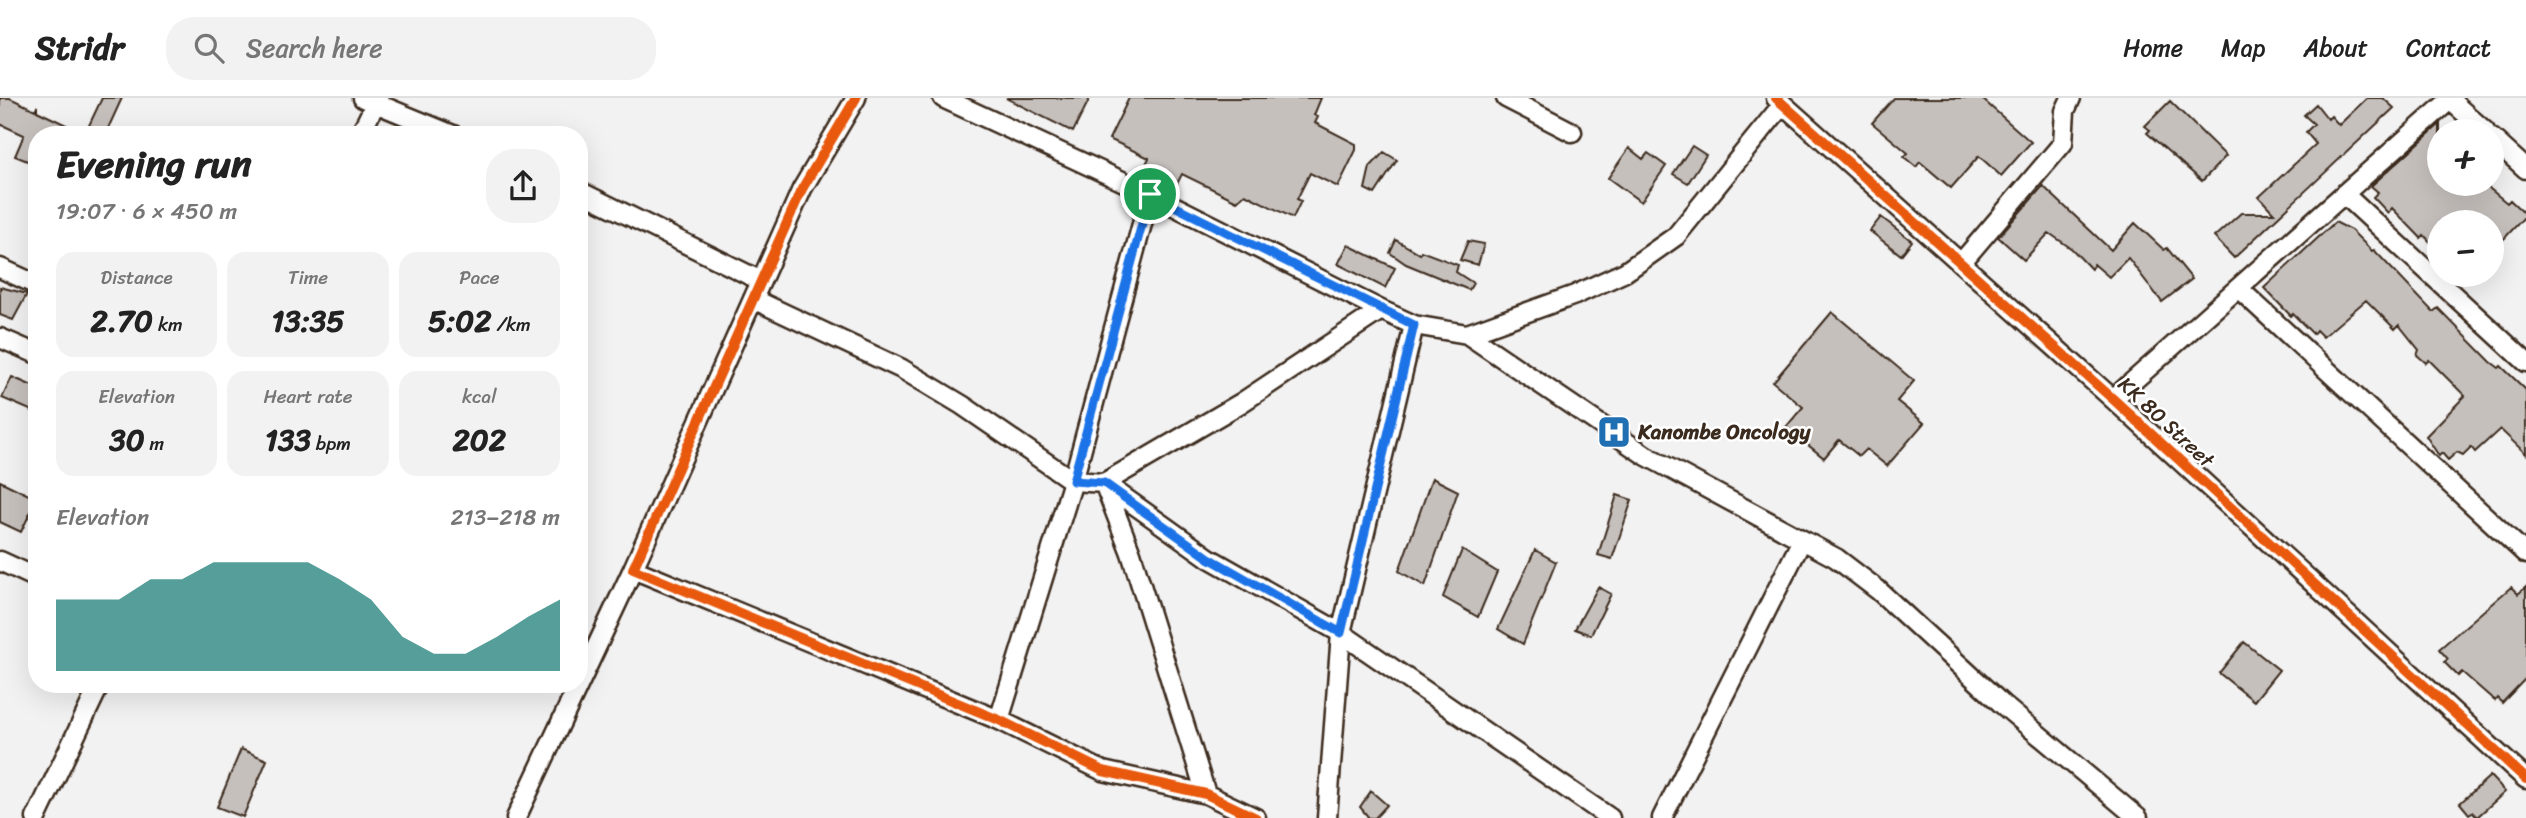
<!DOCTYPE html>
<meta charset="utf-8">
<style>
:root{--surface:#fff;--page:#f2f2f2;--text:#222;--muted:#767676;--line:#e0e0e0;--accent:#0f766e}
body{margin:0;font-family:Sriracha,sans-serif;background:var(--page);color:var(--text);height:100vh;display:flex;flex-direction:column;font-size:26px;white-space:nowrap}
*{box-sizing:border-box;margin:0}
p{font-size:23px;color:var(--muted)}
.icon{flex:none;width:38px;height:38px;fill:none;stroke:currentColor;stroke-width:2;stroke-linecap:round;stroke-linejoin:round}
.map{position:relative;flex:1;overflow:hidden}
.side{position:absolute;left:28px;top:28px;width:560px;height:567px;display:flex;flex-direction:column;background:var(--surface);border-radius:28px;box-shadow:0 7px 28px #0002}
.side>*{flex:none}
.tools{position:absolute;left:2427px;top:21px;display:grid;gap:14px}
.tools a{display:grid;place-items:center;width:77px;height:77px;border-radius:50%;background:var(--surface);box-shadow:0 7px 28px #0002;font-size:35px}
.pin{position:absolute;display:grid;place-items:center;width:60px;height:60px;color:#fff;margin:-30px;border:4px solid #fff;border-radius:50%;box-shadow:0 2px 7px #0007}
.round{display:grid;place-items:center;flex:none;width:74px;height:74px;border-radius:28px;background:var(--page)}
.headline{display:flex;align-items:center;justify-content:space-between;height:119px;padding:0 28px}
h1{font-size:38px;font-weight:700;line-height:52px}
.stats{display:grid;grid-template-columns:repeat(3,1fr);gap:10px;height:119px;padding:7px 28px}
.stats div{display:grid;align-content:center;border-radius:18px;background:var(--page);text-align:center}
.stats b{font-size:30px;font-weight:700}
.stats small{font-size:19px;font-weight:400}
.stats p{font-size:19px}
.chart{height:196px;padding:14px 28px}
.chart p{display:flex;justify-content:space-between}
.chart svg{width:100%;height:126px;margin-top:7px;fill:var(--accent);opacity:.7}
header{display:flex;align-items:center;gap:42px;box-sizing:border-box;height:98px;padding:0 35px;background:var(--surface);border-bottom:2px solid var(--line)}
header strong{font-size:33px}
nav{display:flex;gap:38px;margin-inline-start:auto;font-size:24px}
.search{width:490px;height:63px;background:var(--page);display:flex;align-items:center;gap:18px;box-sizing:border-box;padding:0 24px;border-radius:28px;color:var(--muted);font-size:26px}
.map>svg:first-child{display:block}
</style>
<header>
<strong>Stridr</strong>
<div class="search"><svg class="icon" aria-label="search" viewBox="0 0 24 24"><circle cx="10" cy="10" r="6"/><path d="M15 15l6 6"/></svg>Search here</div>
<nav><a>Home</a><a>Map</a><a>About</a><a>Contact</a></nav>
</header>
<div class="map">
<svg width="2526" height="720" viewBox="0 0 2526 720">
<rect width="100%" height="100%" fill="#f3f2f2"/>
<filter id="ink" filterUnits="userSpaceOnUse"><feTurbulence type="fractalNoise" baseFrequency=".0143" numOctaves="2"/><feDisplacementMap in="SourceGraphic" scale="14" xChannelSelector="R" yChannelSelector="G"/><feConvolveMatrix kernelMatrix="1 2 1 2 8 2 1 2 1" color-interpolation-filters="sRGB"/></filter>
<g filter="url(#ink)">
<!-- building -->
<path fill="#c6c0bd" stroke="#3b2a1e" stroke-width="2" d="M0,0H10L35,12L37,8V13L85,36L102,0H122L105,37H37V67L15,58L24,37L0,26Z
M1006,0H1090L1073,34Z
M1129,0H1321L1314,17L1318,19L1315,25L1356,46V52L1338,89L1310,75L1297,101L1301,103L1293,120L1245,96L1237,103L1182,76L1176,88L1143,72L1149,60L1109,41Z
M1894,0H1981L2031,44L2001,78L1979,58L1951,90L1920,64L1916,69L1904,59L1908,55L1872,25Z
M2367,0H2383L2394,10L2234,160L2214,139L2241,115H2274L2259,99L2316,46L2306,34L2314,26L2304,17L2316,6L2328,21L2331,18L2339,27Z
M2170,3L2226,58L2202,83L2147,35L2150,32L2145,28Z
M2440,26V86H2484L2507,105L2510,102L2526,117L2502,143L2492,132V124H2440V155L2424,137L2421,140L2392,110L2388,115L2373,99L2378,94L2371,88Z
M1692,48L1706,57L1688,85L1673,76Z
M1629,50L1643,61L1648,55L1666,68L1641,104L1608,80Z
M1384,54L1397,62L1375,96L1365,91L1370,69Z
M2043,88L2111,152L2135,125L2164,152L2167,150L2192,181L2162,204L2128,160L2109,179L2094,166L2091,171L2072,151L2049,135L2024,162L1998,139Z
M1881,119L1912,143L1901,157L1870,133Z
M2335,124L2351,132L2372,153L2374,152L2433,214L2438,210L2491,264L2499,270L2501,268L2526,292V356L2500,331L2475,354L2471,349L2463,357L2457,354L2448,362L2442,355L2439,358L2426,338L2465,298L2429,262L2426,265L2417,257L2419,252L2399,227L2395,231L2366,202L2323,239L2316,232L2313,236L2293,216L2291,218L2264,190Z
M1396,142L1420,156L1421,153L1458,167L1456,174L1473,185L1469,192L1406,166L1390,155Z
M1468,143L1484,146L1478,167L1460,162Z
M1348,147L1395,170L1385,190L1338,166Z
M0,189L27,196L13,222L0,217Z
M1832,214L1914,283L1897,303L1924,325L1887,368L1866,351L1859,358L1839,342L1824,360L1786,329L1803,309L1773,284Z
M12,279L37,290V315L2,300Z
M1432,380L1458,393L1425,488L1399,473Z
M0,383L37,401L21,434L0,424Z
M1617,397L1632,402L1612,461L1598,457Z
M1462,452L1497,474L1478,519L1443,499Z
M1535,452L1556,464L1523,546L1498,531Z
M1598,489L1611,496L1591,537L1575,531Z
M2511,489L2518,496L2526,489V580L2502,605L2497,600L2495,603L2462,574L2458,578L2444,564L2448,561L2439,551Z
M2244,544L2279,572L2254,603L2219,575Z
M241,651L267,662L243,719L217,709Z
M2490,678L2505,694L2477,719L2472,714L2469,716L2460,705Z
M1371,693L1387,707L1375,720H1369L1360,709Z"/>
<g fill="none" stroke-linecap="round" stroke-linejoin="round">
<defs>
<path id="minor" d="M363,0L453,37
M856,0L802,91L633,471L999,622L1103,673L1206,696L1256,720
M943,0L1150,96L1381,212L1414,227L1467,236L1575,197L1625,174L1676,138L1783,6
M1506,0L1572,34
M1776,0L2113,301L2526,681
M2450,2L2485,33
M360,37L378,0
M2492,40L2526,71
M579,93L761,183
M2344,96L2526,264
M1961,165L2063,45L2065,13L2071,0
M0,170L37,187
M2238,190L2526,456
M753,201L902,271L962,307L1073,383L1104,385L1209,460L1341,535L1610,720
M1467,236L1645,357L1836,460L1878,492L2003,607L2138,720
M0,240L37,256
M2113,301L2452,0
M0,463L37,480
M579,586L633,471
M999,622L1073,383L1150,96
M1206,696L1131,455L1104,385L1241,305L1381,212
M36,720L100,586
M516,720L579,586
M1327,720L1341,535L1414,227
M1662,720L1802,442"/>
</defs>
<!-- minor casing -->
<use href="#minor" stroke="#3b2a1e" stroke-width="23"/>
<!-- minor -->
<use href="#minor" stroke="#fff" stroke-width="18"/>
<defs>
<path id="cycleway" d="M856,0L802,91L633,471L999,622L1103,673L1206,696L1256,720
M1776,0L2113,301L2526,681"/>
</defs>
<!-- cycleway casing -->
<use href="#cycleway" stroke="#fff" stroke-width="15"/>
<!-- cycleway -->
<use href="#cycleway" stroke="#e8590c" stroke-width="10"/>
</g>
</g>
<g fill="none" stroke-linecap="round" stroke-linejoin="round" filter="url(#ink)">
<defs>
<path id="route" d="M1150,96L1414,227L1341,535L1209,460L1104,385L1073,383Z"/>
</defs>
<!-- route casing -->
<use href="#route" stroke="#fff" stroke-width="14"/>
<!-- route -->
<use href="#route" stroke="#1a73e8" stroke-width="9"/>
</g>
<!-- icons -->
<defs>
<symbol id="hospital-square" viewBox="-11 -11 22 22"><rect x="-9" y="-9" width="18" height="18" rx="4" fill="#1f6fb2" stroke="#fff"/><path d="M-5-5h3v3.5h4V-5h3V5h-3V1.5h-4V5h-3Z" fill="#fff"/></symbol>
</defs>
<g fill-rule="evenodd">
<use href="#hospital-square" x="1595" y="315" width="38" height="38"/>
</g>
<g text-anchor="middle" stroke-width="5" stroke-linejoin="round" paint-order="stroke">
<!-- street labels -->
<g font-size="21" fill="#3b2a1e" stroke="#fff">
<text transform="translate(2166 324) rotate(43)" y="7">KK 80 Street</text>
</g>
<!-- poi labels -->
<g font-size="21" font-weight="bold" fill="#3b2a1e" stroke="#fff" text-anchor="start">
<text x="1638" y="341">Kanombe Oncology</text>
</g>
</g>
</svg>
<div class="tools">
<a>+</a>
<a>−</a>
</div>
<div class="pin" style="left:1150px;top:96px;background:#1e9e55"><svg class="icon" aria-label="arrive" viewBox="0 0 24 24"><path d="M6 21V4h12l-3 4 3 4H6"/></svg></div>
<section class="side">
<div class="headline"><div><h1>Evening run</h1><p>19:07 · 6 × 450 m</p></div><a class="round"><svg class="icon" aria-label="share" viewBox="0 0 24 24"><path d="M12 15V3M7 8l5-5 5 5M5 13v7h14v-7"/></svg></a></div>
<div class="stats">
<div><p>Distance</p><b>2.70<small> km</small></b></div>
<div><p>Time</p><b>13:35</b></div>
<div><p>Pace</p><b>5:02<small> /km</small></b></div>
</div>
<div class="stats">
<div><p>Elevation</p><b>30<small> m</small></b></div>
<div><p>Heart rate</p><b>133<small> bpm</small></b></div>
<div><p>kcal</p><b>202</b></div>
</div>
<div class="chart"><p><span>Elevation</span>213–218 m</p>
<svg viewBox="0 0 160 44" preserveAspectRatio="none"><path d="M0 44V19L10 19L20 19L30 12L40 12L50 6L60 6L70 6L80 6L90 12L100 19L110 32L120 38L130 38L140 32L150 25L160 19V44z"/></svg>
</div>
</section>
</div>
